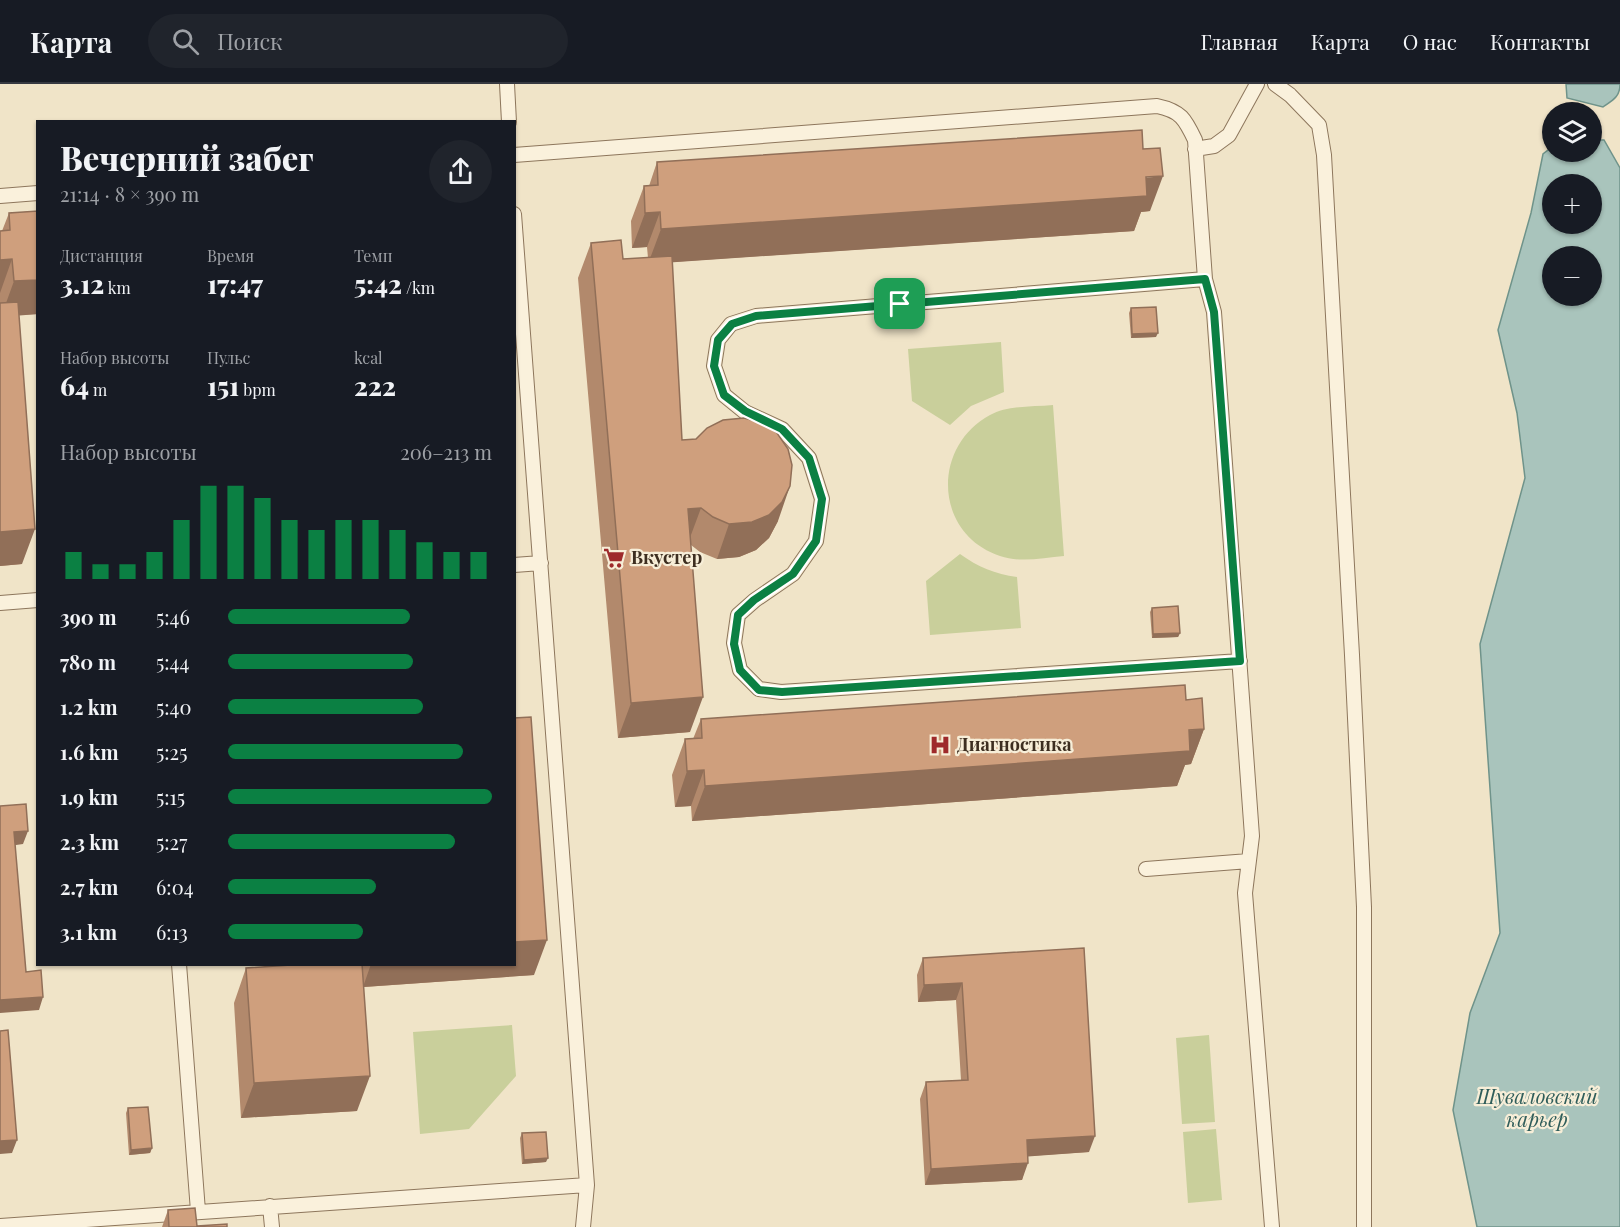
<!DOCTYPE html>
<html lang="ru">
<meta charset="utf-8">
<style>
:root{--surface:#171b24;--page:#20242c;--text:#f1f3f6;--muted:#9ea1a6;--line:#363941;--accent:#0b8043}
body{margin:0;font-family:"Playfair Display",serif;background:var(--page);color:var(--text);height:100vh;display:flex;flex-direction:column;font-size:22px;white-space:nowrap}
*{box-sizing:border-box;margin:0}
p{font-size:20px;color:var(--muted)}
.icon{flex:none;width:33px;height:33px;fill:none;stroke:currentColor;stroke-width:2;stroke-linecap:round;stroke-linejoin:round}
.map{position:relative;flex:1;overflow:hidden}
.drawer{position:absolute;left:36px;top:36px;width:480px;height:846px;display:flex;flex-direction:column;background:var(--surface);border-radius:0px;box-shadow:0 2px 4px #0004}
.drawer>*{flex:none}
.tools{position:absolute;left:1542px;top:18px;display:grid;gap:12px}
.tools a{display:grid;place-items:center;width:60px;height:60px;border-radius:50%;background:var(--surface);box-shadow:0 2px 4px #0004;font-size:30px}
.pin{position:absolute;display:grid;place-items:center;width:51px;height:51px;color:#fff;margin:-26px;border-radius:12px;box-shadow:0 3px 9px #0006}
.round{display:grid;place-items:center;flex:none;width:63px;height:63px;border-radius:32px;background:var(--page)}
.overview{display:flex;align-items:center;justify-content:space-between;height:102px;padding:0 24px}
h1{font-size:33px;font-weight:800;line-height:45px}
.figures{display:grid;grid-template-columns:repeat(3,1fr);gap:9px;height:102px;padding:6px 24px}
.figures div{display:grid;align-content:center}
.figures b{font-size:26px;font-weight:800}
.figures small{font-size:16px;font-weight:400}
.figures p{font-size:16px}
.chart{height:168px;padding:12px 24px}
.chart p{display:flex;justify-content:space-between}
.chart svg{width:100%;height:108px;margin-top:6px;stroke:var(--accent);stroke-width:6}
ul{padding:0 24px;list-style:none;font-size:20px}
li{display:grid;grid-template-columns:96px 72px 1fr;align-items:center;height:45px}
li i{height:15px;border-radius:8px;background:var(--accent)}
header{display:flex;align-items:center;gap:36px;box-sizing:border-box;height:84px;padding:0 30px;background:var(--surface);border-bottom:2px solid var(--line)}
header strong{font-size:28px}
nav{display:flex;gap:33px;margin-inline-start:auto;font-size:21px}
.search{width:420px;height:54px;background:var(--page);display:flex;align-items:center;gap:15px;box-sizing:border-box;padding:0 21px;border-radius:33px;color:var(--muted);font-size:22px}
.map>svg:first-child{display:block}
</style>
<header>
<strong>Карта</strong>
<div class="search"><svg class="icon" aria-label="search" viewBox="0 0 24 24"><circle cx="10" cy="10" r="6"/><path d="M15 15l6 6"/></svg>Поиск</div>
<nav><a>Главная</a><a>Карта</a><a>О нас</a><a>Контакты</a></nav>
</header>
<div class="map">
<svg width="1620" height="1143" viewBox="0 0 1620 1143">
<rect width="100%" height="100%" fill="#f0e4c8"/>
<!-- green -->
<path fill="#c9cf9b" d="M1001,258L1004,308L971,322L950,341L912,317L908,265Z
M1053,321L1064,472C1043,474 1019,479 1000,472C934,450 931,363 990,331C1008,321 1033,323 1053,321Z
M960,470C978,483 995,490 1017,493L1021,544L930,551L926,497Z
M512,941L516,992L469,1045L420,1050L413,948Z
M1209,951L1215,1038L1182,1040L1176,954Z
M1216,1045L1222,1116L1188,1119L1183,1048Z"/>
<!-- water -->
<path fill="#a9c4bc" stroke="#6f938a" stroke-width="1.5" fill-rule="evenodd" d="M1566,0H1620C1620,13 1613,16 1603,23L1567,14Z
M1592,56H1604L1620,84V1143H1477L1453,1026L1470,929L1500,849L1480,560L1525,394L1517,329L1498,246L1531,129L1543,70L1552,63V68H1592ZM1552,100H1592V140H1552ZM1552,172H1592V212H1552Z"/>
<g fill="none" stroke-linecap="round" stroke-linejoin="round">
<defs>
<path id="lane" d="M507,0L509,38
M1275,0L1290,11L1319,41L1324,71L1352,571L1364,823V1143
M1195,65L1214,62L1229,51L1257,0
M514,71L1157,22C1181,27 1185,35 1195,56L1205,195L1214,228L1252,752L1245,809L1272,1143
M0,112L38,109
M514,130L587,1101L583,1143
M1205,195L756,232L731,240L718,256L714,282L724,311L745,328L782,345L809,374L822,415L816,457L793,490L755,516L738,531L734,559L740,586L759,605L781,608L1240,577
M514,481L541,479
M0,519L38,516
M1146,785L1249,777
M179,880L198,1127
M270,1122L272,1143
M0,1142L587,1101"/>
</defs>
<!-- lane casing -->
<use href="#lane" stroke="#8d765c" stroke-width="16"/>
<!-- lane -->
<use href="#lane" stroke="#faf1dc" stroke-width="14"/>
</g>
<!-- wall -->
<path fill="#b2896c" d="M1143,65L1150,127L1141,128L1134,147L672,178L682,356L778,437L769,454L756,466L739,473L717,475L700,468L691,461L690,648L618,654L578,194L591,159L623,175L648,174L647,163L632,164L631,137L644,102H649L657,78Z
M38,127V230L19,231L22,480L0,482V147H2L9,129Z
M1131,224L1156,253L1131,254L1129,229Z
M1152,524L1180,549L1178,553L1152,554L1150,528Z
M1186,616L1204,645L1191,680L1185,681L1177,702L692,737L691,722L675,723L672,691L685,655H693L701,635Z
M1084,864L1089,1068L1028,1072L1022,1096L925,1101L920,1015L926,998L961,996L956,916L918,918L917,891L923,874Z
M306,880H514L534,891L364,903L357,1027L241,1034L234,919L246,884Z
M128,1024L152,1064L150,1069L129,1071L126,1029Z
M522,1049L546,1078L522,1080L520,1054Z
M168,1126L197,1142L227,1143H162Z"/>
<!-- shaded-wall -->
<path fill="#916f58" d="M1163,92L1150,127L1141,128L1134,147L648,180L661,145Z
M660,128L647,163L632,164L645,129Z
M12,175L0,209V176Z
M38,196V230L1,233L14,197Z
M1158,249L1156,253L1131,254L1132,250Z
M790,402L778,437L769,454L756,466L739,473L717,475L729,440Z
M701,424L688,459V425Z
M35,445L22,480L0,482V448Z
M1180,549L1178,553L1152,554L1153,550Z
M703,613L690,648L618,654L631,619Z
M1204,645L1191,680L1185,681L1177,702L692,737L705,702Z
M704,686L691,722L675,723L687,687Z
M28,747L23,760L9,762L14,748Z
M547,856L534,891L363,903L371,880H514V858Z
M962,899L956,916L918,918L924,901Z
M43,913L39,926L0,929V916Z
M370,992L357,1027L241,1034L254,999Z
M1095,1052L1089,1068L1021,1073L1027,1056Z
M17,1056L12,1069L0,1070V1057Z
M152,1064L150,1069L129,1071L131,1066Z
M548,1074L546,1078L522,1080L524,1076Z
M1028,1079L1022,1096L925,1101L931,1085Z"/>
<!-- building -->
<path fill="#cf9f7d" stroke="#916f58" stroke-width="1.5" d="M1142,46L1143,65L1160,64L1163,92L1146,93L1147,112L661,145L660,128L645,129L644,102L658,101L657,78Z
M38,127V196L14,197L12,175L0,176V147L10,146L9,129Z
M621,156L623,175L672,172L682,356L696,355L707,344L723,336L744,334L763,339L777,349L788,365L792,381L790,402L782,418L769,431L752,438L729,440L713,433L701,424L688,425L703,613L631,619L591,159Z
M18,218L35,445L0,448V219Z
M1156,223L1158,249L1132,250L1131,224Z
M1178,522L1180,549L1153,550L1152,524Z
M1185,601L1186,616L1202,614L1204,645L1189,646L1190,667L705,702L704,686L687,687L685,655L702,654L701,635Z
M531,633L547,856L514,858V634Z
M26,720L28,747L14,748L26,888L41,886L43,913L0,916V722Z
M1084,864L1095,1052L1027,1056L1028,1079L931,1085L926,998L968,996L962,899L924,901L923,874Z
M306,880H362L370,992L254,999L246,884Z
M8,946L17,1056L0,1057V947Z
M148,1023L152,1064L131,1066L128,1024Z
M546,1048L548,1074L524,1076L522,1049Z
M195,1124L197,1142L227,1140V1143H169L168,1126Z"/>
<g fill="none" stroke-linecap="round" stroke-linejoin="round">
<defs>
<path id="route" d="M1205,195L1214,228L1240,577L782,608L759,606L740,586L734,560L738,531L754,516L793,490L816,457L822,415L809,374L782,345L745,327L724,311L714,282L718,256L732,240L756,232Z"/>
</defs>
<!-- route casing -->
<use href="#route" stroke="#fff" stroke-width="12"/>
<!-- route -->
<use href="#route" stroke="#0b8043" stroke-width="8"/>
</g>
<!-- icons -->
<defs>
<symbol id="supermarket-bare" viewBox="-9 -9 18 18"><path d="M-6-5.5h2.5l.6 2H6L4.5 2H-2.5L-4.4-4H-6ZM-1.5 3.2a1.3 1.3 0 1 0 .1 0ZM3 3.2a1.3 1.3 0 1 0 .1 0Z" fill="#9e2a2b" stroke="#f7eed8" stroke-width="2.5" paint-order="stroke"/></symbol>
<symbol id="hospital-bare" viewBox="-9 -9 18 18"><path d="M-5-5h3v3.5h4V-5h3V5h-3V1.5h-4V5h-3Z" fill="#9e2a2b" stroke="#f7eed8" stroke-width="2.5" paint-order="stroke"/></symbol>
</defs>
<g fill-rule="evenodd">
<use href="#supermarket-bare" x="599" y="459" width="30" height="30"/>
<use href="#hospital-bare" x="925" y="646" width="30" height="30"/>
</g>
<g text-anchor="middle" stroke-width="4.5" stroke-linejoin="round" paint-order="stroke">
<!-- poi labels -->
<g font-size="18" font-weight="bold" fill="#3d2e20" stroke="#f7eed8" text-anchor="start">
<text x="631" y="480">Вкустер</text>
<text x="957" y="667">Диагностика</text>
</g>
<!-- water labels -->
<g font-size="20" font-style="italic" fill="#2f5d5a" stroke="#f7eed8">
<text x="1537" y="1020">Шуваловский<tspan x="1537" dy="23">карьер</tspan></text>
</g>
</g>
</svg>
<div class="tools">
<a><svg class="icon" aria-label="layers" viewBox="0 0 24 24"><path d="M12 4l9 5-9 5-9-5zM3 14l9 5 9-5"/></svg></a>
<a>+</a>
<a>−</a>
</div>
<div class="pin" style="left:900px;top:220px;background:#1e9e55"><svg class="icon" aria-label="arrive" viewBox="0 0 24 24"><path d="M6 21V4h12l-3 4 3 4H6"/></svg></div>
<section class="drawer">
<div class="overview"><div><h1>Вечерний забег</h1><p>21:14 · 8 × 390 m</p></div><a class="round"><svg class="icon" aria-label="share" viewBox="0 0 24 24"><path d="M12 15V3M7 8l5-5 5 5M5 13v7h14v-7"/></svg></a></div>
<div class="figures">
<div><p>Дистанция</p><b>3.12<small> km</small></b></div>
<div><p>Время</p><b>17:47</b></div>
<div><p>Темп</p><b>5:42<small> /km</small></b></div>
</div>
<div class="figures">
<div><p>Набор высоты</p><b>64<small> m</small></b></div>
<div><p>Пульс</p><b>151<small> bpm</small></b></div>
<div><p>kcal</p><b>222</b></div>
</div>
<div class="chart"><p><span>Набор высоты</span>206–213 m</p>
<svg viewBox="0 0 160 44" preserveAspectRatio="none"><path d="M5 44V33M15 44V38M25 44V38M35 44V33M45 44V20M55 44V6M65 44V6M75 44V11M85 44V20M95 44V24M105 44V20M115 44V20M125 44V24M135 44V29M145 44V33M155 44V33"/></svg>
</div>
<ul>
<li><b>390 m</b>5:46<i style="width:69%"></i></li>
<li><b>780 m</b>5:44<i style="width:70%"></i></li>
<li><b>1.2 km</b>5:40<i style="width:74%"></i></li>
<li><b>1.6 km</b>5:25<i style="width:89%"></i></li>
<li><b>1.9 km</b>5:15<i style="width:100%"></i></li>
<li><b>2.3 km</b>5:27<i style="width:86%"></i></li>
<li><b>2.7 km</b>6:04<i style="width:56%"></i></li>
<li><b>3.1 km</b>6:13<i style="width:51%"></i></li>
</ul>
</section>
</div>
